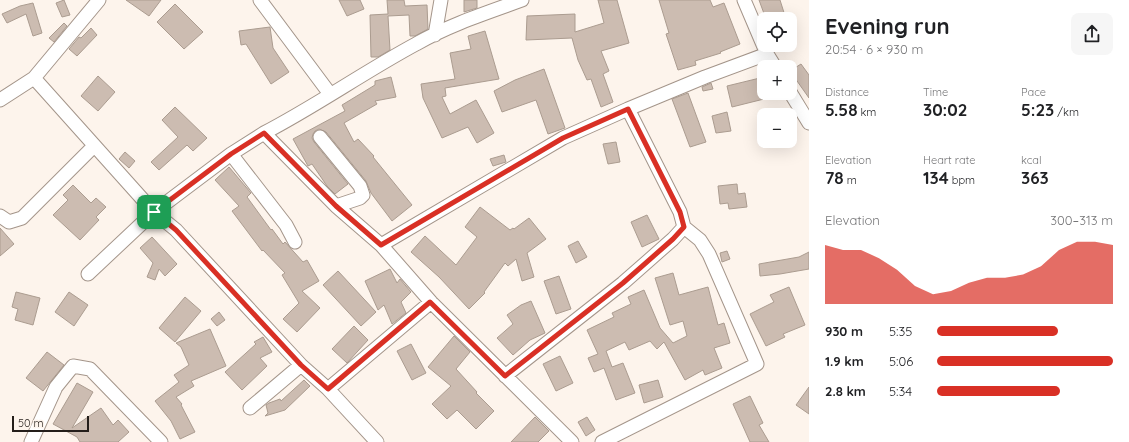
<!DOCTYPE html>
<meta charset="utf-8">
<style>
:root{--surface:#fff;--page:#f6f6f6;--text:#202124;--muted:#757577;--accent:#d93025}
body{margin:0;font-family:Quicksand,sans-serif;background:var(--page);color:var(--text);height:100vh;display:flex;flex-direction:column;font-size:15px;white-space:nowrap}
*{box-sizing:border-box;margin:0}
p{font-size:13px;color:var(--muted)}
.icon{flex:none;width:22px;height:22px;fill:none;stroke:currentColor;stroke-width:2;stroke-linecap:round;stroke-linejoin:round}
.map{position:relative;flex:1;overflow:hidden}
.details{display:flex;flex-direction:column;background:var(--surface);width:320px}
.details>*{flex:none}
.controls{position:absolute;left:757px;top:12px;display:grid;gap:8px}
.controls a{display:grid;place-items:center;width:40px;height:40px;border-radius:8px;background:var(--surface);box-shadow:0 4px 16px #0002;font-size:20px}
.scale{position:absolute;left:12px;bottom:10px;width:77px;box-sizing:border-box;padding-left:4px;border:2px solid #241e1a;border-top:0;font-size:11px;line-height:14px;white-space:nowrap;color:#241e1a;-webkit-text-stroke:3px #fdf4ec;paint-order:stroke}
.pin{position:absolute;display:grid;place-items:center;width:34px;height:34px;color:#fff;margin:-17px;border-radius:8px;box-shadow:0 2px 6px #0006}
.round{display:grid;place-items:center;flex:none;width:42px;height:42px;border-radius:8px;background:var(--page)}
.summary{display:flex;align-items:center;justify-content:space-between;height:68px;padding:0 16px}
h1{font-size:22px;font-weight:800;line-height:30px}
.metrics{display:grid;grid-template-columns:repeat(3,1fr);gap:6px;height:68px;padding:4px 16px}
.metrics div{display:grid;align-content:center}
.metrics b{font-size:17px;font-weight:800}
.metrics small{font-size:11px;font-weight:400}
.metrics p{font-size:11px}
.chart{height:112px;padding:8px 16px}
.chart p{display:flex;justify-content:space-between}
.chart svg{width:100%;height:72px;margin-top:4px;fill:var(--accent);opacity:.7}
ul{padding:0 16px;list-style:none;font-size:13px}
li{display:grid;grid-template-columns:64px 48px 1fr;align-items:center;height:30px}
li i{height:10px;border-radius:5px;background:var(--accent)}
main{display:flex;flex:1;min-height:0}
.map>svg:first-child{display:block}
</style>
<main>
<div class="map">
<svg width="809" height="442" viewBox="0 0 809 442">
<rect width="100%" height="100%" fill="#fdf4ec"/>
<!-- building -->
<path fill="#ccbcb1" stroke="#ab9c90" d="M64,0L70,15L62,17L56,3Z
M126,0H161L149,16Z
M339,0H360L364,9L347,16Z
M387,0H404L405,6L427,5L428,29L415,36H410L409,15L388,16L390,50L378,57H371L370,15L388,14Z
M464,0H477V8L464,12Z
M598,0H617L629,43L601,51L609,71L603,74L613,102L601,107L591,79L587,80L578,60L572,38L526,40L527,16L575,14V32L604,23Z
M659,0H710L713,7L724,3L740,44L720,52L721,53L695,61L696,65L678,70L666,34L669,33Z
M759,0H780L786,19H766Z
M33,3L42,33L33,36L26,14L7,23L2,14L20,6Z
M175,4L203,32L184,49L157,22Z
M64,23L67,26L54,42L49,38Z
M270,27L273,48L289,72L271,84L246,44L241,45L239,31Z
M91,28L97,35L77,56L69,49L79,37L81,38Z
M485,31L499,79L445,88L446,96L442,97L450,114L476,100L494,133L477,143L468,127L442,138L423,98L421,84L455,79L450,53L471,49L468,36Z
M801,64L809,75V98L790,71Z
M544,69L565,128L548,134L536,100L502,112L494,91L515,80Z
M98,76L115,92L98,111L81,96Z
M391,77L396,97L375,101L377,104L344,123L354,142L358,139L374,156L373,157L412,205L392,221L371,193L366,181L326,132L319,129L315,131L313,134L312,138L314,142L348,184L335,194L327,186L312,164L308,166L293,139L345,111L342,105L375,85V81Z
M764,77V99L732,107L727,86Z
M711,83L713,89L703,91L702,87Z
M688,93L706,142L690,147L672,99Z
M175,107L207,138L193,151L187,145L159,170L151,162L178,137L162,120Z
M727,112L731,131L716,133L712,116Z
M616,142L620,162L608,164L603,144Z
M125,152L135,161L129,168L119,159Z
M504,155L506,162L493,166L490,159Z
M229,167L251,193L247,197L271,230L272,229L283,244L285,242L303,262L307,260L319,281L302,291L320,308L297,332L283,319L299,303L282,275L285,273L263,250L262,251L232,211L239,206L215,180Z
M737,184L738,194L745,193L747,207L729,209L728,203L720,204L718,186Z
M73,185L91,203L96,198L106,207L96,217L99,220L80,240L53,215L68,200L63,195Z
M480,207L510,230L513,228L514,229L529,218L546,239L527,253L534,277L522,281L516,259L508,266L505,263L484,292L485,293L469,309L439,277L411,252L425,236L456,265L477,237L465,227Z
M647,215L659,239L642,247L631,222Z
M0,228L14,244L0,256Z
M152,237L177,264L165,276L159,269L155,280L147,277L153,263L140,248Z
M578,241L587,257L576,263L568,246Z
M727,251L730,259L722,262L720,253Z
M809,252V269L780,274L760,276L759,264L799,257Z
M390,269L397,283L400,279L411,292L401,302L406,313L392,324L384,305L378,310L365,281Z
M338,271L376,312L361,326L323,285Z
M673,273L679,295L708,287L718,325L724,323L730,343L714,348L722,368L705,375L703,370L685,380L664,342L657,349L650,341L629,350L625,342L606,351L612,367L623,363L635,393L616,400L604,368L594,372L588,358L598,354L587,330L614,317L612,313L631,304L628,297L644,290L660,328L673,343L687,336L683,321L670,325L655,278Z
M559,276L571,309L556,314L544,281Z
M789,287L805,325L783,334L785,337L766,346L750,314L774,302L770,295Z
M16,292L40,298L33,325L15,320L18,309L12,307Z
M69,292L88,305L74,326L55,312Z
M185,297L201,311L175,342L159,328Z
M531,301L545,333L530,340L513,355L497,338L513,324L507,315L521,305Z
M219,312L225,320L217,326L211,319Z
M354,326L368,340L347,363L332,349Z
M210,329L226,366L191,381L194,386L176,397L182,404L181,405L195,432L180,439L171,421L155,401L179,382L174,375L189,365L181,347L176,343Z
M454,336L470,352L456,369L477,392L476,393L494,411L476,429L457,410L447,419L432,404L451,386L428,367Z
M263,337L272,352L260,358L267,366L242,390L225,372L256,344L254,342Z
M411,344L426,373L412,380L397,351Z
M47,352L64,365L43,391L26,378Z
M560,356L573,383L556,391L543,364Z
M304,380L310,386L285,410L265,416L268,413L266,405L269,403L280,399L281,401Z
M658,380L663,397L644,403L639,385Z
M77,383L93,392L72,428L101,408L113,425L118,420L129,432L118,442H80L77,437L53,424Z
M809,387V414L796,405Z
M750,396L763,423L759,425L769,442H750L733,404Z
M535,417L549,431L538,442H511Z
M587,417L595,430L586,436L578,422Z"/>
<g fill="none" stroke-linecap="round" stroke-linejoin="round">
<defs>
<path id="minor" d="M99,0L34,78L154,212L176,230L301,365L328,389L377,442
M260,0L330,94
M522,0C486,13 449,25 416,44C364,72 316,106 264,133L336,206L381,245L431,302L572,442
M744,0L767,54L775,67
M435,35L441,0
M790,92L809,123
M0,100L34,78
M320,137L360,186L363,195L360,198L336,206
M231,154L286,225L295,242
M0,216L9,222L22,218L94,146
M381,245L563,138L628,109L705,77L767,54
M88,274L154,212L231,154L264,133
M505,376L623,283L673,239L684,227L680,212L628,109
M328,389L431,302
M250,408L301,365
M31,442L56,387L73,366L90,369L161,442
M602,442L757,364L709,254L700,240L684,227"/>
</defs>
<!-- minor casing -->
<use href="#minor" stroke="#a4958a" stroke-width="15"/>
<!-- minor -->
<use href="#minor" stroke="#fff" stroke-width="13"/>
</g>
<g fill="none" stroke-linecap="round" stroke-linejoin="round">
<defs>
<path id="route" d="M628,109L680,212L684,227L673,239L623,283L505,376L430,302L328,389L301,365L176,230L154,212L231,154L264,133L336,206L381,245L563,138Z"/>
</defs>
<!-- route casing -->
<use href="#route" stroke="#fff" stroke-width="8"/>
<!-- route -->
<use href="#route" stroke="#d93025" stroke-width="5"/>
</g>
</svg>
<div class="controls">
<a><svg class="icon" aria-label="locate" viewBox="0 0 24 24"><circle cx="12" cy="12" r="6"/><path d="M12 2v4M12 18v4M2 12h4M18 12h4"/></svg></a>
<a>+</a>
<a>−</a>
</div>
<div class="scale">50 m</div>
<div class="pin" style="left:154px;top:212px;background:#1e9e55"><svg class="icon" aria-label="arrive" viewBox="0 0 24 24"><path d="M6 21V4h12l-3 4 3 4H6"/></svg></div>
</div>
<section class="details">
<div class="summary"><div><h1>Evening run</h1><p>20:54 · 6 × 930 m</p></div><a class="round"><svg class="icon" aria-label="share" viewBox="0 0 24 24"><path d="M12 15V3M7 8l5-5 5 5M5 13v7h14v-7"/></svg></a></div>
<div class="metrics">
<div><p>Distance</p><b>5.58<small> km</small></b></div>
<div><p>Time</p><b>30:02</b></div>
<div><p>Pace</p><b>5:23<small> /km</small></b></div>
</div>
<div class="metrics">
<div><p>Elevation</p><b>78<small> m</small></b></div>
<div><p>Heart rate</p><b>134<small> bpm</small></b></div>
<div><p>kcal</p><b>363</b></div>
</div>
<div class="chart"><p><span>Elevation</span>300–313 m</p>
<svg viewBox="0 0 160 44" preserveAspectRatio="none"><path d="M0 44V8L10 11L20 11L30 16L40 23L50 33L60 38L70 36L80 31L90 28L100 28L110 26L120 21L130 11L140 6L150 6L160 8V44z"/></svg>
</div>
<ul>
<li><b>930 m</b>5:35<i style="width:69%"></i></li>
<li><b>1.9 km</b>5:06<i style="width:100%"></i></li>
<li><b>2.8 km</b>5:34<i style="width:70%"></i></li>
</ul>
</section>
</main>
